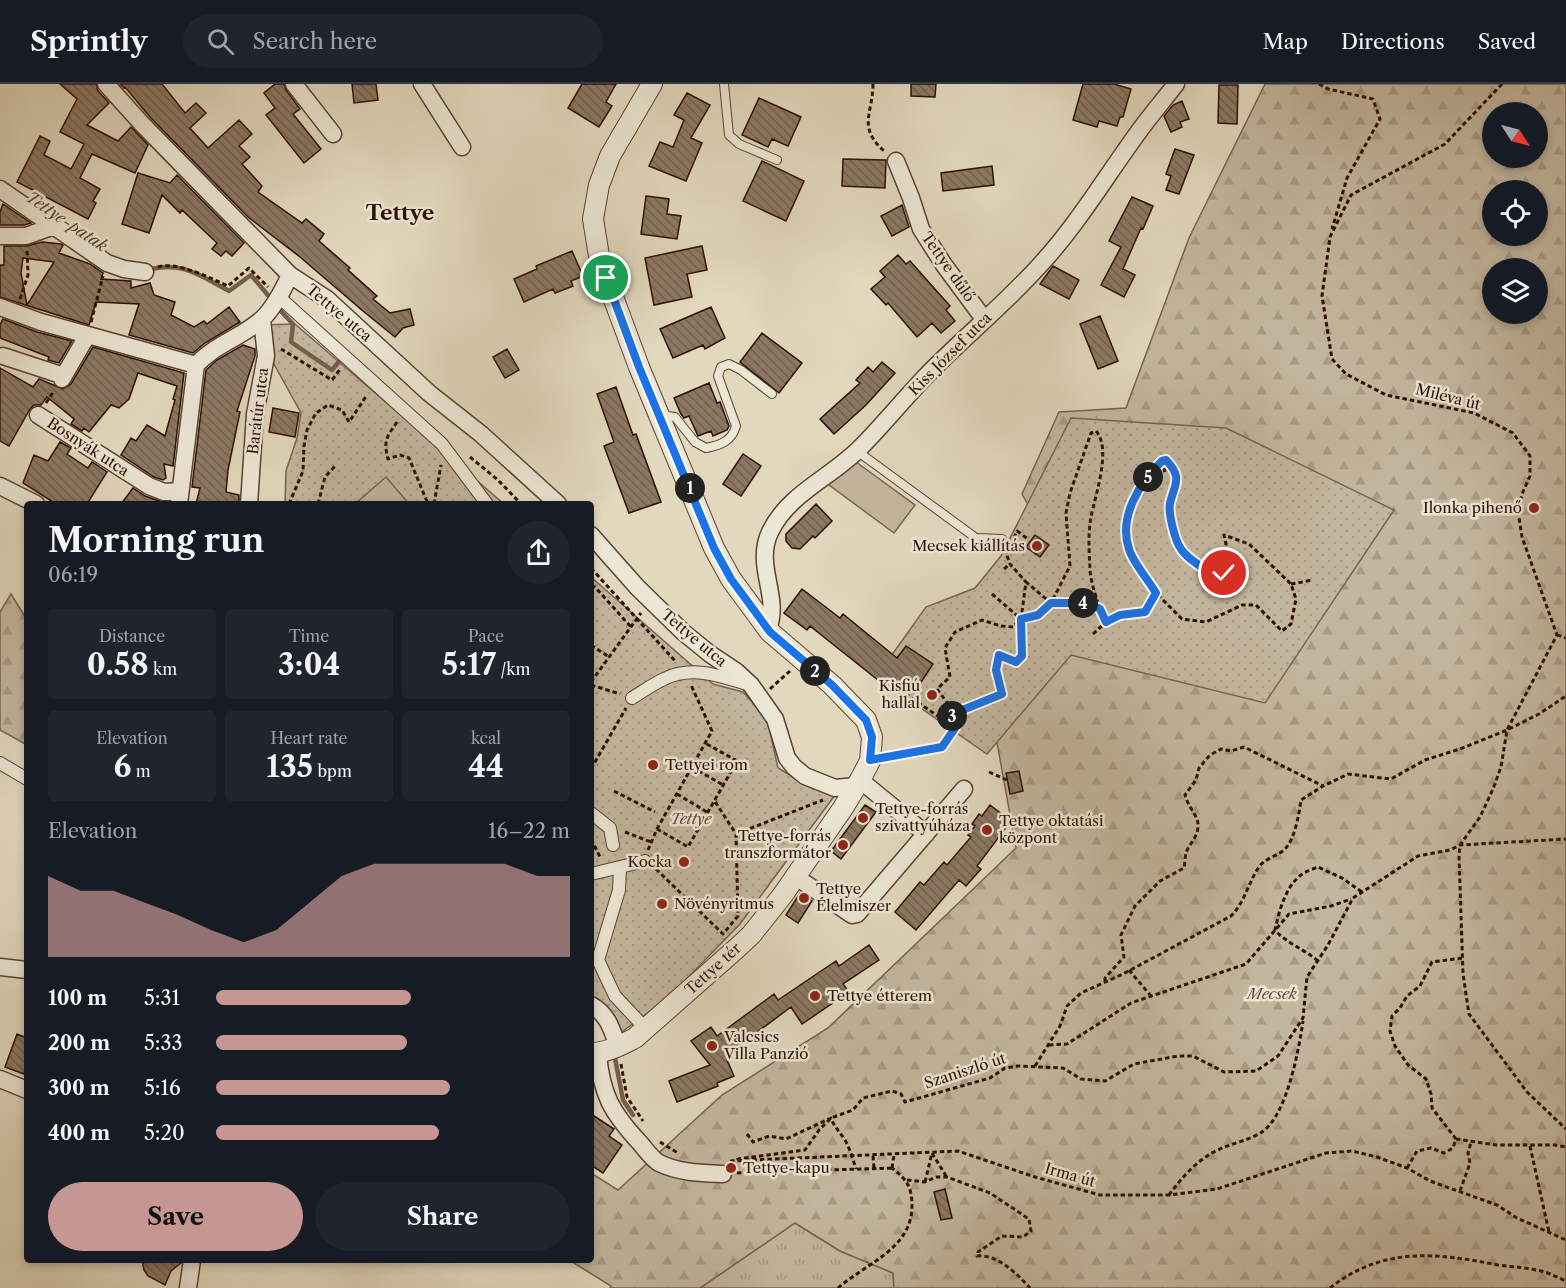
<!DOCTYPE html>
<meta charset="utf-8">
<style>
:root{--surface:#171b24;--page:#20242c;--text:#f1f3f6;--muted:#9ea1a6;--line:#363941;--accent:#c59692}
body{margin:0;font-family:"Libre Caslon Text",serif;background:var(--page);color:var(--text);height:100vh;display:flex;flex-direction:column;font-size:22px;white-space:nowrap}
*{box-sizing:border-box;margin:0}
p{font-size:20px;color:var(--muted)}
.icon{flex:none;width:33px;height:33px;fill:none;stroke:currentColor;stroke-width:2;stroke-linecap:round;stroke-linejoin:round}
.map{position:relative;flex:1;overflow:hidden}
.details{position:absolute;left:24px;top:417px;width:570px;height:762px;display:flex;flex-direction:column;background:var(--surface);border-radius:6px;box-shadow:0 3px 9px #0003}
.details>*{flex:none}
.needle{width:39px;rotate:126deg}
.fabs{position:absolute;left:1482px;top:18px;display:grid;gap:12px}
.fabs a{display:grid;place-items:center;width:66px;height:66px;border-radius:50%;background:var(--surface);box-shadow:0 3px 9px #0003;font-size:30px}
.pin{position:absolute;display:grid;place-items:center;width:51px;height:51px;color:#fff;margin:-26px;border:3px solid #fff;border-radius:50%;box-shadow:0 2px 6px #0007}
.km{position:absolute;width:30px;height:30px;margin:-15px;border-radius:50%;background:#222;color:#fff;font-size:16px;line-height:30px;text-align:center}
.round{display:grid;place-items:center;flex:none;width:63px;height:63px;border-radius:32px;background:var(--page)}
.headline{display:flex;align-items:center;justify-content:space-between;height:102px;padding:0 24px}
h1{font-size:33px;font-weight:700;line-height:45px}
.metrics{display:grid;grid-template-columns:repeat(3,1fr);gap:9px;height:102px;padding:6px 24px}
.metrics div{display:grid;align-content:center;border-radius:6px;background:var(--page);text-align:center}
.metrics b{font-size:30px;font-weight:700}
.metrics small{font-size:16px;font-weight:400}
.metrics p{font-size:16px}
.chart{height:168px;padding:12px 24px}
.chart p{display:flex;justify-content:space-between}
.chart svg{width:100%;height:108px;margin-top:6px;fill:var(--accent);opacity:.7}
.cta{display:flex;gap:12px;margin-top:auto;padding:12px 24px}
.cta a{flex:1;height:69px;border-radius:36px;background:var(--accent);color:#111;font-size:24px;font-weight:700;line-height:69px;text-align:center}
.cta a+a{background:var(--page);color:var(--text)}
ul{padding:0 24px;list-style:none;font-size:20px}
li{display:grid;grid-template-columns:96px 72px 1fr;align-items:center;height:45px}
li i{height:15px;border-radius:8px;background:var(--accent)}
header{display:flex;align-items:center;gap:36px;box-sizing:border-box;height:84px;padding:0 30px;background:var(--surface);border-bottom:2px solid var(--line)}
header strong{font-size:28px}
nav{display:flex;gap:33px;margin-inline-start:auto;font-size:21px}
.search{width:420px;height:54px;background:var(--page);display:flex;align-items:center;gap:15px;box-sizing:border-box;padding:0 21px;border-radius:33px;color:var(--muted);font-size:22px}
.map>svg:first-child{display:block}
</style>
<header>
<strong>Sprintly</strong>
<div class="search"><svg class="icon" aria-label="search" viewBox="0 0 24 24"><circle cx="10" cy="10" r="6"/><path d="M15 15l6 6"/></svg>Search here</div>
<nav><a>Map</a><a>Directions</a><a>Saved</a></nav>
</header>
<div class="map">
<svg width="1566" height="1204" viewBox="0 0 1566 1204">
<defs>
<pattern id="grass-tufts" width="24" height="20" patternUnits="userSpaceOnUse" patternTransform="scale(1.5)"><rect width="24" height="20" fill="#c3b69e"/><path d="M3 7l-1-3M5 7V3M7 7l1-3M15 17l-1-3M17 17v-4M19 17l1-3" fill="none" stroke="#a89b86"/></pattern>
<pattern id="forest-firs" width="22" height="20" patternUnits="userSpaceOnUse" patternTransform="scale(1.5)"><rect width="22" height="20" fill="#c3b69e"/><path d="M5 1l3.5 6h-7zM16 11l3.5 6h-7z" fill="#a89b86"/></pattern>
<pattern id="park-dots" width="8" height="8" patternUnits="userSpaceOnUse" patternTransform="scale(1.5)"><rect width="8" height="8" fill="#c3b69e"/><path d="M2 2h.1M6 6h.1" fill="none" stroke="#a89b86" stroke-width="1.8" stroke-linecap="round"/></pattern>
<pattern id="building-back-hatch" width="6" height="6" patternUnits="userSpaceOnUse" patternTransform="scale(1.5)"><rect width="6" height="6" fill="#8b7864"/><path d="M-1 5l2 2M0 0l6 6M5-1l2 2" fill="none" stroke="#726150"/></pattern>
</defs>
<rect width="100%" height="100%" fill="#e2d8be"/>
<filter id="stains"><feTurbulence type="fractalNoise" baseFrequency=".00333" numOctaves="4"/><feColorMatrix values="0 0 0 0 .2 0 0 0 0 .09 0 0 0 0 .02 0 0 0 .5 -.17"/></filter>
<radialGradient id="worn" r=".72"><stop offset=".6" stop-color="#630" stop-opacity="0"/><stop offset="1" stop-color="#630" stop-opacity=".3"/></radialGradient>
<!-- grass -->
<path fill="url(#grass-tufts)" stroke="#786350" stroke-width="1.5" d="M795,1139L840,1167L893,1189L894,1204H700Z"/>
<!-- forest -->
<path fill="url(#forest-firs)" stroke="#786350" stroke-width="1.5" fill-rule="evenodd" d="M1265,0H1566V1204H894L893,1189L840,1167L795,1139L700,1204H610L611,1202L569,1176H591V1089L618,1106L722,1011L828,944L1016,764L996,653L1081,514L1022,410L1059,328L1126,324L1189,154ZM1492,28H1538V74H1492ZM1492,106H1538V152H1492ZM1492,184H1538V230H1492Z
M11,510L27,536V661L0,646V528Z"/>
<!-- park -->
<path fill="url(#park-dots)" stroke="#786350" stroke-width="1.5" d="M295,240L504,420H285L286,387L297,354L301,329L274,280L262,241Z
M1071,334L1226,344L1394,426L1265,619L1071,571L987,670L876,593L926,523L975,504L1001,472Z
M591,493L713,600L743,608L767,634L778,684L804,699L835,711L740,840L668,914L619,950L591,914Z"/>
<!-- pitch -->
<path fill="#c3b69e" stroke="#786350" stroke-width="1.5" d="M856,378L915,421L894,449L825,398Z
M386,393L409,420H355Z"/>
<g fill="none" stroke-linecap="round" stroke-linejoin="round">
<!-- stream -->
<path stroke="#745f4c" stroke-width="4.5" d="M148,186C180,176 201,192 229,207L251,191L272,216
M277,223L293,240L291,258L332,286L341,275
M614,969L623,1016L633,1031"/>
</g>
<!-- building -->
<path fill="url(#building-back-hatch)" stroke="#2d1002" stroke-width="1.5" fill-rule="evenodd" d="M60,0H96L98,7L109,19L87,41L118,57L131,43L148,61L135,89L92,70L80,94L100,105L93,117L96,119L88,135L17,98L40,52L50,57L44,71L71,85L84,60L60,48L77,15Z
M120,0H162L185,29L196,19L206,29L190,44L208,64L239,36L252,50L239,62L250,73L242,80L262,102L258,108L302,139L306,135L324,150L319,157L350,184L348,186L377,212L373,215L390,229L410,225L414,241L403,244L395,253L363,227L300,173L248,133L150,33L125,3L124,4Z
M275,0H284L286,6L300,25L293,30L321,65L304,79L266,31L275,24L264,9Z
M352,0H376L378,16L354,19Z
M582,0H616L606,18L612,22L599,43L568,24Z
M911,0H936L935,13L911,12Z
M1083,0H1114L1131,5L1123,33H1120L1117,42L1099,37L1097,43L1073,36Z
M1219,1H1238L1237,40L1218,39Z
M687,9L710,21L691,54L702,59L686,97L649,82L660,58L673,63L684,36L674,31Z
M759,14L801,33L788,62L772,55L768,63L742,51Z
M1182,17L1189,35L1180,38L1182,43L1171,48L1164,32L1173,21Z
M1175,65L1194,71L1179,110L1166,106L1171,92L1166,90Z
M843,75L886,76L885,104L842,102Z
M762,77L804,97L786,137L743,117Z
M992,82L994,101L943,107L941,89Z
M138,89L170,99L177,91L244,159L232,172L226,167L221,172L212,165L217,159L182,126L180,129L162,111L149,149L122,140Z
M646,112L669,115L667,130L681,132L677,155L641,150Z
M1132,113L1153,122L1143,145L1141,144L1123,185L1135,191L1124,213L1101,201L1121,163L1109,157Z
M3,120L31,139L24,141H0V128Z
M902,121L909,143L892,152L881,132Z
M42,158L61,160L63,161L59,169L90,180L103,189L101,195L131,197V204L150,199L154,211L175,218L171,231L194,243L204,237L207,240L229,223L240,238L205,259L193,269L129,251L139,220L96,218L89,241L0,213V181H4V162H26ZM23,174L54,178L27,221L21,189Z
M702,162L707,186L687,190L692,213L654,221L645,174Z
M572,167L583,192L571,197L573,202L555,209L553,205L524,218L514,195L537,185L536,182Z
M898,171L906,180L910,177L950,222L946,226L955,237L941,249L932,239L917,253L888,219L886,221L871,205L885,193L880,187Z
M1053,182L1079,196L1069,215L1040,200Z
M711,223L725,254L705,265L703,261L673,274L660,245Z
M1100,232L1118,277L1098,285L1080,240Z
M3,235L37,248L72,257L59,279L48,276L49,273L0,254V241Z
M762,249L802,279L779,309L740,278Z
M243,261L255,265V272L237,327L240,328L228,386L226,408L239,411V420H196L200,404L192,403L206,286L217,276Z
M93,263L184,289L173,382L164,380L166,394L163,396L154,393L121,371L131,354L136,357L147,341L165,352L175,316L173,315L177,302L138,289L129,315L119,324L111,321L89,348L84,344L82,347L71,340L74,335L47,313L41,321H34L30,325L9,362L0,357V284L33,303L39,295L63,305L71,300Z
M507,265L519,286L505,294L493,273Z
M882,278L895,289L866,321L834,350L820,335L860,299L856,296L868,283L873,288Z
M709,299L717,319L720,318L729,342L727,346L713,352L711,347L698,352L689,332L684,334L681,330L674,314Z
M616,303L633,351L636,350L661,418L629,429L604,362L614,358L597,310Z
M273,324L299,329L295,353L269,348Z
M60,358L71,364L67,370L88,384L92,378L107,388L87,420H56L23,399L34,371L48,377Z
M743,370L761,382L741,412L723,400Z
M133,404L145,412L168,420H121Z
M816,420L832,437L815,454L813,452L800,465L792,464L786,457V450Z
M1035,451L1049,461L1040,473L1026,463Z
M802,505L840,534L843,530L897,574L906,562L933,580L914,609L900,599L893,608L810,542L807,546L784,529Z
M1019,687L1023,707L1010,710L1006,689Z
M865,721L876,728L841,775L831,767Z
M990,721L1011,737L977,782L981,785L966,802L959,796L916,846L895,828L920,798L924,801L944,778L947,781L971,753L968,751L975,742L972,740L979,730L982,732Z
M800,809L812,817L798,839L786,831Z
M869,861L879,876L843,900L849,908L802,940L791,923L729,969L732,973L727,976L734,992L717,999L718,1002L677,1018L669,997L710,981L691,957L711,943L717,952L774,910L778,916L836,877L839,882Z
M17,950L27,954V982L24,990L5,983Z
M591,1030L614,1045L609,1052L622,1061L603,1089L591,1081Z
M945,1105L952,1134L941,1136L934,1108Z
M142,1176H181V1179L171,1187L165,1201L148,1192L144,1186Z"/>
<g fill="none" stroke-linecap="round" stroke-linejoin="round">
<defs>
<path id="service" d="M724,0L729,51L739,60L777,76
M660,331L675,333L695,358L706,364C721,361 732,357 736,342L718,292L721,283L729,280L741,286L772,310
M857,367L976,454L1002,455"/>
<path id="pedestrian" d="M279,213L442,360L487,420
M632,614C642,608 653,600 664,595C692,581 720,592 747,600
M0,679L27,695
M591,729L610,744L613,761
M620,784L619,806L598,876L615,912L646,945
M591,790L645,777"/>
<path id="minor" d="M106,0L142,40L290,191L327,215L429,309L481,350L558,420
M294,0L333,50
M422,0L462,63
M896,77L911,114L921,145L944,181L984,235
M0,105L107,179L124,185L145,188
M0,152H26L54,142
M0,223L41,238L196,281
M3,272L64,292
M62,295L87,252
M38,331L149,402L164,408L180,407
M0,402L36,420
M179,420L196,281C214,261 242,253 262,235C274,224 283,206 290,191
M249,420L255,330L266,272L262,235
M591,451L637,503L683,548L710,570L737,588L751,601L775,635L787,674L794,683L805,692L835,704L856,702
M768,545C781,513 754,482 770,448C788,410 830,394 859,365C882,342 903,316 926,292C963,254 1005,220 1040,181C1077,141 1105,94 1137,50C1149,33 1163,17 1176,0
M860,696L926,750
M796,793L852,831L857,830L964,705
M0,883L27,886
M591,921C608,930 612,946 618,963
M598,969C601,1010 612,1029 640,1059C646,1066 652,1075 659,1079C680,1089 701,1089 723,1090
M0,995L27,1006
M188,1204L192,1176"/>
<path id="tertiary" d="M591,969C607,969 621,961 635,954L736,865L751,851L782,812L843,724L860,696L870,677L872,653L866,636L832,601L770,548L731,495L714,464L639,283L606,194L599,172L593,135L599,101L610,72L652,0"/>
</defs>
<!-- service casing -->
<use href="#service" stroke="#5a4231" stroke-width="10"/>
<!-- pedestrian casing -->
<use href="#pedestrian" stroke="#5a4231" stroke-width="14"/>
<!-- minor casing -->
<use href="#minor" stroke="#5a4231" stroke-width="19"/>
<!-- tertiary casing -->
<use href="#tertiary" stroke="#5a4231" stroke-width="22"/>
<!-- path -->
<path stroke="#2d1002" stroke-width="3" stroke-dasharray="4.5 3" stroke-linecap="butt" d="M873,0C873,29 857,43 884,67
M1319,0L1328,5L1373,15L1380,35L1347,94L1332,145
M1502,0L1445,60L1351,111L1330,153L1322,212L1332,275L1346,290L1386,311L1474,329L1513,349L1530,372V392L1522,410L1518,427L1522,453L1557,551L1507,646L1501,683L1493,705L1480,733L1460,761L1459,772L1463,890L1469,930L1527,1008L1566,1045
M158,183C177,177 210,194 228,202L249,184L268,203
M20,215L28,191L27,166
M91,238L103,192
M281,265L332,296L341,284
M46,319L54,307
M397,338C387,353 383,356 388,375L400,371L409,374L428,420
M470,373L498,396L521,420
M1162,377L1165,388
M289,420L303,387L304,362L307,346L316,329L328,321L342,326L349,338L367,311
M318,420L325,393L336,381
M434,420L441,381
M1014,454L1017,447L1028,455
M1008,465L1006,469L1010,480L1026,498
M591,484L676,578
M1004,485L1010,480
M1291,500L1313,496
M591,502L595,503L631,543
M992,510L1021,535
M1093,550L1106,538
M1557,551L1566,554
M591,561L609,573
M591,598L641,529
M591,601L620,610
M770,605L790,587
M955,629L1002,610L996,587L999,571L1016,578L1022,572L1021,535L1038,531L1051,519H1089L1100,525
M947,638L955,629L937,605L950,593L945,564L955,548L982,536L1001,542L1013,543L1021,535L1026,498L1051,519L1070,482L1066,429L1070,409L1091,349L1096,347C1112,365 1095,412 1091,433C1088,449 1089,468 1090,485C1091,502 1099,522 1106,538L1120,531L1145,528L1156,509C1149,497 1132,477 1129,465C1122,443 1131,417 1144,399C1150,390 1156,378 1166,376C1183,394 1175,399 1170,419C1168,429 1175,457 1181,465C1188,476 1208,487 1219,494L1224,489L1215,469L1225,465L1226,460L1224,451L1249,460L1291,500L1296,515L1291,540L1282,547L1256,521H1242L1206,538L1182,535L1156,509
M887,674L942,663L955,644L903,608
M692,683L723,701
M591,685L626,624
M989,688L1007,696
M614,707L655,728
M677,710L707,728
M657,745L688,763L737,677L705,659
M625,748L651,758
M736,750L823,716
M591,755L601,775
M648,766L657,745L712,647L691,601
M656,785L723,850L738,832L736,750L714,716
M1318,877C1304,865 1286,859 1275,846C1279,828 1285,803 1301,791C1306,787 1313,785 1318,783L1342,794L1362,808
M1129,886L1151,912
M1105,897V894L1124,873L1121,851L1135,822L1160,797L1184,784C1185,779 1185,773 1186,769C1189,760 1198,753 1198,742C1199,733 1188,723 1185,711L1196,696L1199,684L1210,671L1221,665L1231,667L1244,663L1323,702
M1049,961L1067,960L1131,919L1246,880L1289,830L1331,822L1351,815
M621,980L627,1013L643,1037
M1035,982L1060,942L1067,922L1081,909L1123,890L1231,832C1245,818 1248,799 1259,783C1265,774 1278,772 1285,765C1295,755 1299,730 1301,716L1323,702L1348,690L1391,695L1425,676L1460,665L1507,646L1539,630L1566,612
M747,1050L753,1058L769,1052L786,1055L831,1034C834,1043 840,1048 845,1056C850,1065 853,1075 856,1085
M1456,1055L1432,1024L1431,1010L1426,995L1408,981L1395,962L1390,947L1392,932L1400,924L1407,912L1420,902L1432,878L1463,874
M660,1058L678,1069
M1530,1062L1549,1148
M873,1072L874,1084
M737,1076L738,1075L805,1066L819,1046L831,1034L853,1026L863,1014L892,1007L901,1010L905,1018L990,994L1005,984L1018,982L1063,984L1081,995L1105,997L1134,980L1178,972H1193L1224,988L1256,987L1278,972L1303,934L1307,893L1328,861L1353,814L1418,772L1450,766L1460,761L1566,755
M730,1077L958,1067L1035,1093L1100,1111H1169L1217,1105L1326,1069L1352,1067L1377,1073L1407,1084L1430,1097L1497,1121L1517,1134L1566,1156
M892,1084L894,1071
M1407,1084L1417,1067L1431,1064L1444,1069L1453,1064L1456,1055L1496,1061H1555L1566,1063
M737,1089L892,1084
M907,1096L925,1098L936,1093H947L990,1109L1029,1135L1031,1147L1023,1153L1002,1152L978,1168L977,1172C998,1170 1017,1190 1030,1204
M925,1098L932,1069L946,1092
M1460,1107L1470,1079L1468,1069L1471,1058
M1169,1111C1182,1093 1199,1074 1220,1065C1233,1059 1250,1056 1262,1048C1287,1031 1299,965 1303,937
M838,1204C865,1180 912,1165 912,1122C912,1102 906,1095 892,1084
M1330,1204C1383,1162 1437,1169 1498,1181C1511,1183 1523,1183 1536,1186C1546,1187 1556,1193 1566,1197"/>
<!-- service -->
<use href="#service" stroke="#ece6d5" stroke-width="8"/>
<!-- pedestrian -->
<use href="#pedestrian" stroke="#ece6d5" stroke-width="12"/>
<!-- minor -->
<use href="#minor" stroke="#ece6d5" stroke-width="16"/>
<!-- tertiary -->
<use href="#tertiary" stroke="#ece6d5" stroke-width="20"/>
</g>
<g fill="none" stroke-linecap="round" stroke-linejoin="round">
<defs>
<path id="route" d="M606,194L639,283L714,464L731,495L770,548L832,601L866,636L872,653L870,676L942,663L955,644L947,638L955,629L1002,610L996,586L999,571L1016,578L1022,572L1021,535L1038,531L1051,519H1089L1100,525L1106,538L1120,531L1145,528L1156,509C1149,497 1132,477 1129,465C1118,433 1140,398 1162,377L1166,376C1183,394 1175,399 1170,419C1168,429 1175,457 1181,465C1188,476 1208,487 1219,494L1224,489"/>
</defs>
<!-- route casing -->
<use href="#route" stroke="#fff" stroke-width="12"/>
<!-- route -->
<use href="#route" stroke="#1a73e8" stroke-width="8"/>
</g>
<!-- markers -->
<g fill="#8f2418" stroke="#ece6d5" stroke-width="2">
<circle cx="1534" cy="424" r="6"/>
<circle cx="1037" cy="462" r="6"/>
<circle cx="932" cy="611" r="6"/>
<circle cx="653" cy="681" r="6"/>
<circle cx="863" cy="734" r="6"/>
<circle cx="987" cy="746" r="6"/>
<circle cx="843" cy="761" r="6"/>
<circle cx="684" cy="778" r="6"/>
<circle cx="804" cy="814" r="6"/>
<circle cx="662" cy="820" r="6"/>
<circle cx="815" cy="912" r="6"/>
<circle cx="712" cy="962" r="6"/>
<circle cx="731" cy="1084" r="6"/>
</g>
<g text-anchor="middle" stroke-width="5" stroke-linejoin="round" paint-order="stroke">
<!-- street labels -->
<g font-size="15" fill="#2d1002" stroke="#ece6d5">
<text transform="translate(948 183) rotate(55)" y="5">Tettye dűlő</text>
<text transform="translate(339 229) rotate(40)" y="5">Tettye utca</text>
<text transform="translate(950 270) rotate(-45)" y="5">Kiss József utca</text>
<text transform="translate(1448 313) rotate(14)" y="5">Miléva út</text>
<text transform="translate(258 327) rotate(-83)" y="5">Barátúr utca</text>
<text transform="translate(88 363) rotate(33)" y="5">Bosnyák utca</text>
<text transform="translate(694 554) rotate(40)" y="5">Tettye utca</text>
<text transform="translate(713 885) rotate(-42)" y="5">Tettye tér</text>
<text transform="translate(965 987) rotate(-18)" y="5">Szaniszló út</text>
<text transform="translate(1070 1091) rotate(16)" y="5">Irma út</text>
</g>
<!-- poi labels -->
<g font-size="15" fill="#2d1002" stroke="#ece6d5" text-anchor="start">
<text x="1522" y="429" text-anchor="end">Ilonka pihenő</text>
<text x="1025" y="467" text-anchor="end">Mecsek kiállítás</text>
<text x="920" y="607" text-anchor="end">Kisfiú<tspan x="920" dy="17">hallal</tspan></text>
<text x="665" y="686">Tettyei rom</text>
<text x="875" y="730">Tettye-forrás<tspan x="875" dy="17">szivattyúháza</tspan></text>
<text x="999" y="742">Tettye oktatási<tspan x="999" dy="17">központ</tspan></text>
<text x="831" y="757" text-anchor="end">Tettye-forrás<tspan x="831" dy="17">transzformátor</tspan></text>
<text x="672" y="783" text-anchor="end">Kocka</text>
<text x="816" y="810">Tettye<tspan x="816" dy="17">Élelmiszer</tspan></text>
<text x="674" y="825">Növényritmus</text>
<text x="827" y="917">Tettye étterem</text>
<text x="724" y="958">Valcsics<tspan x="724" dy="17">Villa Panzió</tspan></text>
<text x="743" y="1089">Tettye-kapu</text>
</g>
<!-- park labels -->
<g font-size="15" font-style="italic" fill="#624a39" stroke="#ece6d5">
<text x="691" y="740">Tettye</text>
<text x="1272" y="915">Mecsek</text>
</g>
<!-- water labels -->
<g font-size="16" font-style="italic" fill="#5d4534" stroke="#ece6d5">
<text transform="translate(67 137) rotate(34)" y="6">Tettye-patak</text>
</g>
<!-- district labels -->
<g font-size="21" font-weight="bold" fill="#2d1002" stroke="#ece6d5">
<text x="400" y="136">Tettye</text>
</g>
</g>
<rect width="100%" height="100%" filter="url(#stains)"/>
<rect width="100%" height="100%" fill="url(#worn)"/>
</svg>
<div class="fabs">
<a><svg class="needle" viewBox="-14 -14 28 28"><path d="M0-13l5 13h-10z" fill="#e53935"/><path d="M0 13l5-13h-10z" fill="#9ea1a6"/></svg></a>
<a><svg class="icon" aria-label="locate" viewBox="0 0 24 24"><circle cx="12" cy="12" r="6"/><path d="M12 2v4M12 18v4M2 12h4M18 12h4"/></svg></a>
<a><svg class="icon" aria-label="layers" viewBox="0 0 24 24"><path d="M12 4l9 5-9 5-9-5zM3 14l9 5 9-5"/></svg></a>
</div>
<div class="pin" style="left:606px;top:194px;background:#1e9e55"><svg class="icon" aria-label="arrive" viewBox="0 0 24 24"><path d="M6 21V4h12l-3 4 3 4H6"/></svg></div>
<div class="pin" style="left:1224px;top:489px;background:#d93025"><svg class="icon" aria-label="check" viewBox="0 0 24 24"><path d="M5 12l5 5 9-10"/></svg></div>
<b class="km" style="left:690px;top:404px">1</b>
<b class="km" style="left:815px;top:587px">2</b>
<b class="km" style="left:952px;top:632px">3</b>
<b class="km" style="left:1083px;top:519px">4</b>
<b class="km" style="left:1148px;top:393px">5</b>
<section class="details">
<div class="headline"><div><h1>Morning run</h1><p>06:19</p></div><a class="round"><svg class="icon" aria-label="share" viewBox="0 0 24 24"><path d="M12 15V3M7 8l5-5 5 5M5 13v7h14v-7"/></svg></a></div>
<div class="metrics">
<div><p>Distance</p><b>0.58<small> km</small></b></div>
<div><p>Time</p><b>3:04</b></div>
<div><p>Pace</p><b>5:17<small> /km</small></b></div>
</div>
<div class="metrics">
<div><p>Elevation</p><b>6<small> m</small></b></div>
<div><p>Heart rate</p><b>135<small> bpm</small></b></div>
<div><p>kcal</p><b>44</b></div>
</div>
<div class="chart"><p><span>Elevation</span>16–22 m</p>
<svg viewBox="0 0 160 44" preserveAspectRatio="none"><path d="M0 44V11L10 17L20 17L30 22L40 27L50 33L60 38L70 33L80 22L90 11L100 6L110 6L120 6L130 6L140 6L150 11L160 11V44z"/></svg>
</div>
<ul>
<li><b>100 m</b>5:31<i style="width:55%"></i></li>
<li><b>200 m</b>5:33<i style="width:54%"></i></li>
<li><b>300 m</b>5:16<i style="width:66%"></i></li>
<li><b>400 m</b>5:20<i style="width:63%"></i></li>
</ul>
<div class="cta"><a>Save</a><a>Share</a></div>
</section>
</div>
